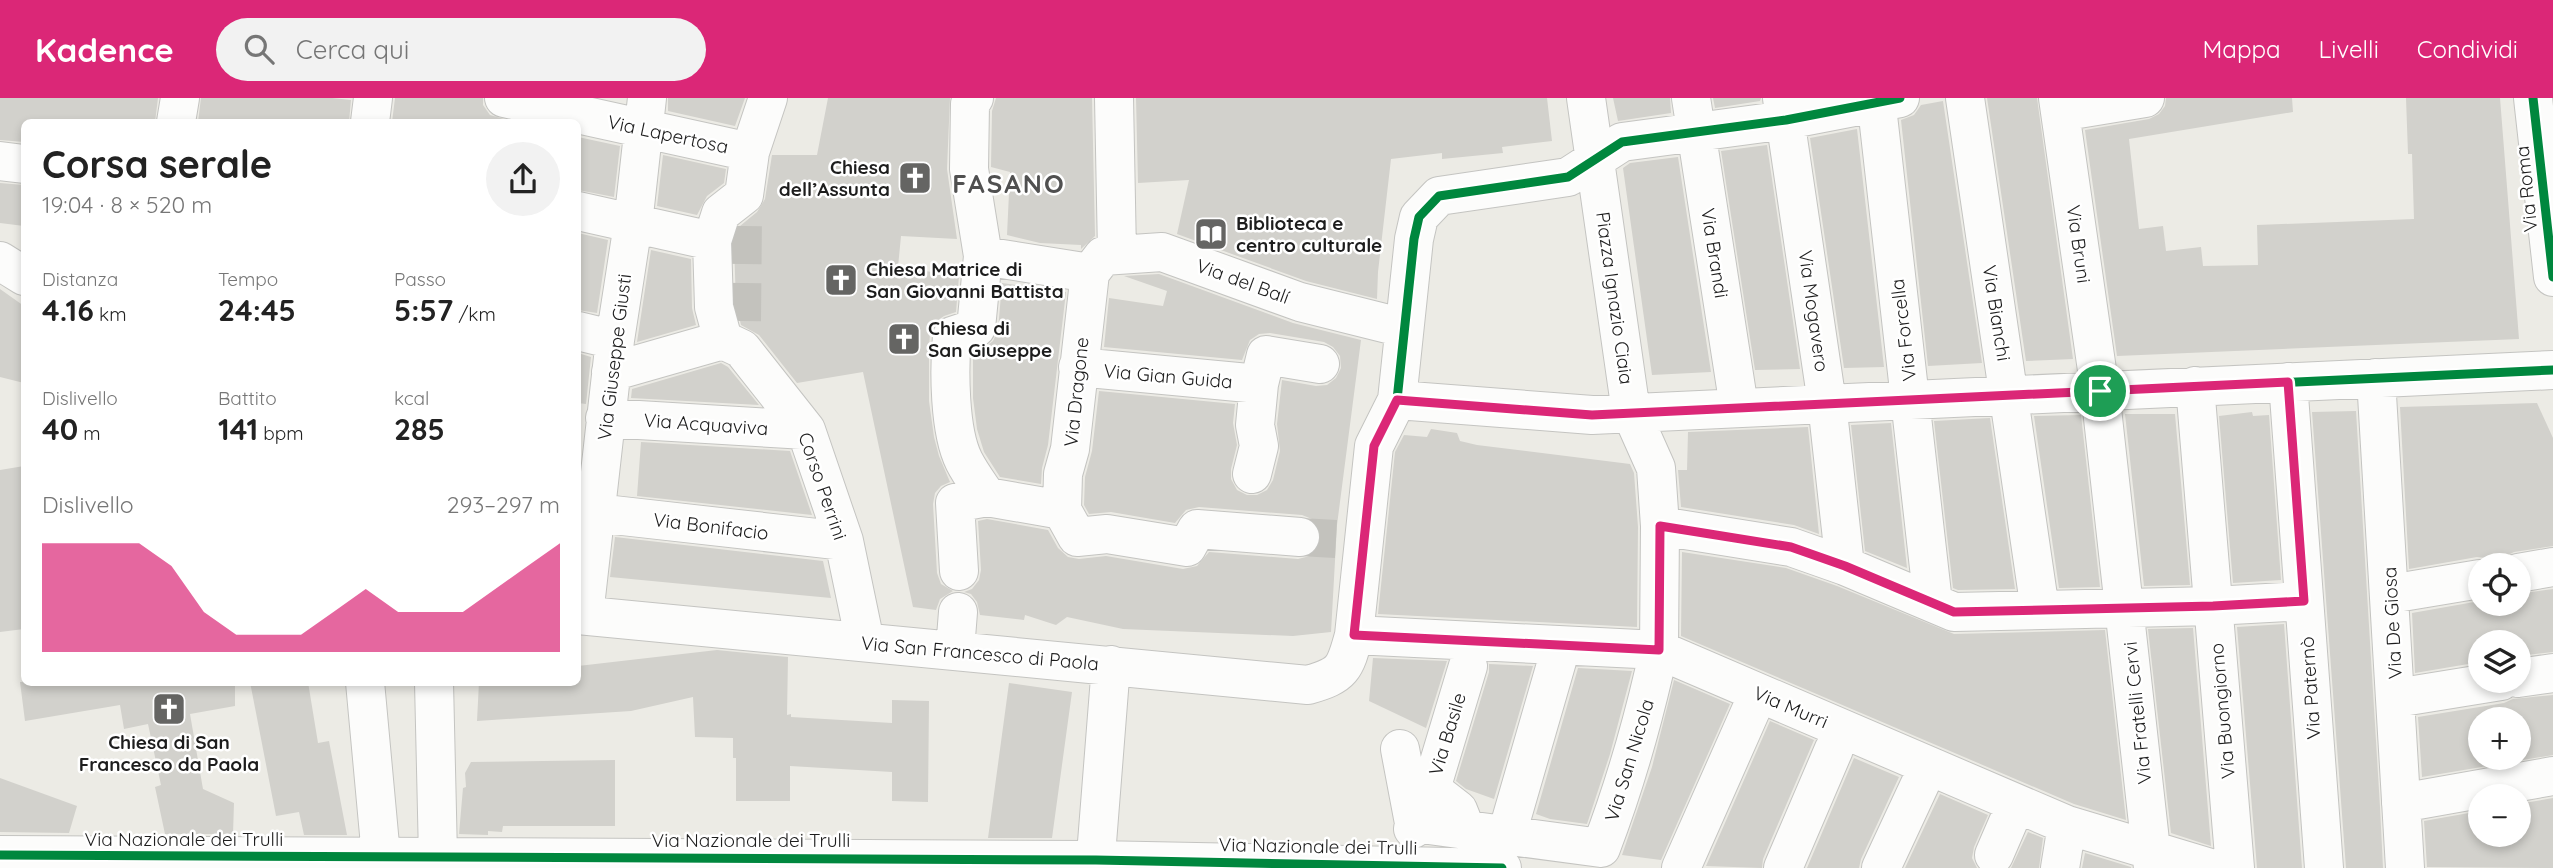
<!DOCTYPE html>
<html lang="it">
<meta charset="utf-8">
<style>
:root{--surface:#fff;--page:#f2f2f2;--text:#222;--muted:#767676;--accent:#db2777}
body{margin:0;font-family:Quicksand,sans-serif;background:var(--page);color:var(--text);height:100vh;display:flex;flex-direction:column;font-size:26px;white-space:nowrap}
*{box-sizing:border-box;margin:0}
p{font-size:23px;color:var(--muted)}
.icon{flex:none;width:38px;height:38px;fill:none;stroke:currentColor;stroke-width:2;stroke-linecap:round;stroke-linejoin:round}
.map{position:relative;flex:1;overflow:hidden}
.panel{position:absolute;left:21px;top:21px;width:560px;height:567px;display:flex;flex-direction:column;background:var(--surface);border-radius:10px;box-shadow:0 4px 10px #0003}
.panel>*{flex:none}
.buttons{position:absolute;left:2468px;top:455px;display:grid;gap:14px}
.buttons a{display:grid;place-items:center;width:63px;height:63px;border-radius:50%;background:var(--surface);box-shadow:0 4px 10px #0003;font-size:35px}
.pin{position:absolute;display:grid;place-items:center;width:60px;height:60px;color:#fff;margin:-30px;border:4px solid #fff;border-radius:50%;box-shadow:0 2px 7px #0007}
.round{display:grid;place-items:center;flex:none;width:74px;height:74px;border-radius:37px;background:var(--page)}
.head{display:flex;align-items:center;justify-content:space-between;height:119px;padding:0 21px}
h1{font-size:38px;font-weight:700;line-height:52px}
.stats{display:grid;grid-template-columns:repeat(3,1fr);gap:10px;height:119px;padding:7px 21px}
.stats div{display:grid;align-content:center}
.stats b{font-size:30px;font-weight:700}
.stats small{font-size:19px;font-weight:400}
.stats p{font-size:19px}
.chart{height:196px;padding:14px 21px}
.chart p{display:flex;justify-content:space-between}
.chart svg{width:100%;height:126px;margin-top:7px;fill:var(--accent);opacity:.7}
header{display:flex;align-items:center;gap:42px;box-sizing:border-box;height:98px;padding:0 35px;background:var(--accent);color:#fff}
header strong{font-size:33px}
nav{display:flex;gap:38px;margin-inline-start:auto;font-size:24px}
.search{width:490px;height:63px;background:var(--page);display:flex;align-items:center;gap:18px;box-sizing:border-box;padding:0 24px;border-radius:38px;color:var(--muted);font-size:26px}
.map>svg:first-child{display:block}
</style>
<header>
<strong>Kadence</strong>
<div class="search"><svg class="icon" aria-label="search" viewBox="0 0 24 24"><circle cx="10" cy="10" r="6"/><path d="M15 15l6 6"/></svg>Cerca qui</div>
<nav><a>Mappa</a><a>Livelli</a><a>Condividi</a></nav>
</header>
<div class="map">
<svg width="2553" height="770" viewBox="0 0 2553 770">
<rect width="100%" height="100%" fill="#ecebe5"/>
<!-- building -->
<path fill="#d2d1cc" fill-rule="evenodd" d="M0,0H158L155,24H24V44L0,42Z
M201,0H332L351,2L349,24H198Z
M395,0H483V7L490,17L514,24H392Z
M668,0H745L735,28L668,13Z
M828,0H950L947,71L957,141L901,138L898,169L959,178L956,214L944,218L934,225L930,236L929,250V303L934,339L939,358L950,384L941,388L935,395L933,406L937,475L941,486L953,493L940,501L936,512L913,509L863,274L797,285L759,237L741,227L736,206L734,146L740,128L757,114L765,101L772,57H817Z
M996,0H1092L1095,138L1081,151V147L1040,145L1007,137L1010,74L991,69L992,13Z
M1136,0H1547L1552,43L1502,49L1503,55L1442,61V55L1391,61L1378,174L1377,201L1306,183L1177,136L1189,82L1138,85Z
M1613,0H1670L1671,15L1618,23Z
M1713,0H1761L1760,3L1715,10Z
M1987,0H2037L2073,261L2026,263Z
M2166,0H2292L2293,14L2129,41L2139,131L2163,128L2166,153L2201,149L2203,168L2258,167L2257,127L2414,121L2412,56H2408L2406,0H2500L2519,241L2117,258L2085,32L2149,21L2159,16L2165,8Z
M1943,3L1982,265L1928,268L1901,22L1914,17L1921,7Z
M1857,31L1884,269L1844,270L1810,40Z
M578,39L620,48L614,99L578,92Z
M1767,47L1800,271L1755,272L1721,53Z
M663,57L726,71L724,85L707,98L697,117L657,108Z
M1678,59L1711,274L1652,277L1623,70L1630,65Z
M0,85L24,87V128L0,125Z
M578,135L608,142L597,215L578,212Z
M651,152L691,161L692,210L696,227L637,244Z
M1159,176L1293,225L1361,242L1337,427L1331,534L1293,538L1123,531L1067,519L1056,527L1025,517L1024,522L980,517L977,504L971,496L964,494L972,491L979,482L981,472L978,423L987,421L1048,432L1058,450L1068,459L1079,461L1106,458L1183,471L1197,468L1209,454L1298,461L1310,458L1318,451L1322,440L1319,429L1312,421L1302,417L1199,409L1186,412L1175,425L1111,414L1089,416L1084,407L1085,379L1092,353L1099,293L1235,306L1233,325L1237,347L1231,371V381L1237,392L1247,397H1257L1267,392L1273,382L1280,353L1277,326L1282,282L1316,288L1327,287L1336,280L1341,270L1340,258L1333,249L1324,244L1270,235L1259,236L1250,242L1242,262L1104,249L1109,200L1163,208L1167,193L1124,178Z
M1002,185L1066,194L1048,347L1042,370L1041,386L1000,379L984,354L977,331L973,300V254L984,250L993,243L998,232Z
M0,191L24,208V285L0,279Z
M578,255L591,259L586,306L578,305Z
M721,265L728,269L759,307L631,300L632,291Z
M2537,305L2553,340V448L2514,454L2504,459L2498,467L2487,460L2477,459L2409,471L2400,309Z
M2356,313L2380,709L2383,770H2346L2312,314Z
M2252,314L2253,318L2269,317L2281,482L2233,485L2219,318Z
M2125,316H2175L2190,487L2144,488Z
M2081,317L2100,489L2059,490L2034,318Z
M1990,320L2015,491L1958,492L1953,490L1934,323Z
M1891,325L1907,470L1865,453L1851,327Z
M1808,329L1819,436L1794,427L1681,409L1678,372H1687L1688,334Z
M1431,331L1457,335L1460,343L1477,347L1630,366L1634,375L1638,429L1637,529L1378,516L1395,354L1404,337L1427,339Z
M641,344L790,353L812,417L637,398Z
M24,368V531L0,534V372Z
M615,439L823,463L831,500L610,479Z
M1682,454L1786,470L1837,488L1954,536L2105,532L2126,722L2074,706L1681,538Z
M2553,491V554L2518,558V544H2480V564L2415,575L2412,515L2480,503V506H2518V496Z
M2284,526L2302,770H2257L2237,529Z
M2193,530L2211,748L2171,735L2148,531Z
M717,552L788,559L787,617L791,616V619L892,625V602L929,603L928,704L892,703V674L790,668V703H736V660H733V640L695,639L693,599L631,613L477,623L479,584H578V568Z
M1373,560L1447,563L1426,630L1369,603Z
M1489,566L1533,568L1494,701L1466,691L1456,683L1489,574Z
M1578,570L1632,573L1610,656L1587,726L1550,721L1536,716Z
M1674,582L1730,606L1661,762L1622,757L1652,669Z
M20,584H235V608L190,616L203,691L234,705L233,736H165L155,689L161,687L148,626L124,631L120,607L25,623Z
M250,584H308L318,645L329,643L347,737H304L299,714L276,718Z
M1009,585L1072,594L1052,740H988Z
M2553,597V657L2422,679L2418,619L2504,605L2513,601ZM2480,621H2518V660H2480Z
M1770,623L1814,642L1763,761L1762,770L1706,768Z
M1854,660L1899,679L1861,761L1859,770H1807Z
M615,662V728H503L502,734L488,733V737L459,736L463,690L466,689L465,675L471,664Z
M0,680L77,708L69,735L0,734Z
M1940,696L1988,717L1974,749L1972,760L1977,770H1905Z
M2553,700V770L2427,769L2424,723L2480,713V737H2518V706Z
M2028,734L2043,740L2039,770H2011Z
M2085,755L2131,769V770H2082Z"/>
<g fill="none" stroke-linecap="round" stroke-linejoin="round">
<!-- minor-tunnel -->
<path stroke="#c3c2bd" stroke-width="38" stroke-dasharray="38 19" stroke-linecap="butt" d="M742,223L743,114
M1300,439L1336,441"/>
<defs>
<path id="minor" d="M504,0L750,54
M768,0L750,54L744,97L721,115L712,143L714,209L723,242L742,251L806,332L844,443L865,544
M974,0L970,6L969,71L983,158L976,230L952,238C949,271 949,333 964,363C970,375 979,387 987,399
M1114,0L1117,155
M1586,0L1631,314L1656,370L1660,428L1659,552
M1691,0L1739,309
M1782,0L1827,305L1845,468
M1876,0L1933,505
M1900,0L1786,22L1622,44L1568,79L1439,98L1419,119L1414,141L1397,302L1592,317L2553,272
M1965,0L2040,512
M2058,0L2100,293L2153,770
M2533,0L2553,179
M2060,14L2145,0
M176,24L180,0
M370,24L373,0
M0,63L24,66
M578,113L712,143
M983,158L1090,175
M0,163L24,178
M1090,175L1070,351L1063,376L1062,412L1077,439L1107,436L1187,449L1197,431L1300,439
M1090,175L1103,158L1162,154L1300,204L1404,230
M578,233L615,242
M1078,269L1259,286
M611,274L723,242
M2376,280L2405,770
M2288,284L2324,770
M2195,288L2235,770
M605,320L806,332
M1252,376L1259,348L1255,327L1259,286L1266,257L1320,266
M578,413L844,443
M1660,428L1791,449L1845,468L1954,514L2213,508L2304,503
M959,473L955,405L987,399L1062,412
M2518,475L2553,469
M2390,496L2480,481
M578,517L1308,587C1343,577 1345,571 1354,537L1374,348L1397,302
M584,517L615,242L633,126L647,0
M1354,537L1659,552L2067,727L2210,770
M955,552L958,514
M2518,580L2553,575
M365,584L381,758
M434,584L438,758
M2396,600L2501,583
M1400,651L1414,725L1413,731
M2401,705L2553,678
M1414,725L1601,750C1623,692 1640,634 1654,574
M1466,732L1458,712L1431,691L1468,568
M1507,736L1557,563
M0,757L1096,762L1502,770
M1994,757L2016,706
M1095,770L1111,567
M1681,770L1751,612
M1783,770L1834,651
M1881,770L1928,669
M2060,770L2067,727"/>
</defs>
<!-- minor casing -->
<use href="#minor" stroke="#c4c4c1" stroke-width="40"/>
<!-- minor -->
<use href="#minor" stroke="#fcfcfb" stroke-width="38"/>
<defs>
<path id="cycleway" d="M1900,0L1786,22L1622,44L1568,79L1439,98L1419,119L1414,141L1397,302L1592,317L2553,272
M2533,0L2553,179
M0,757L1096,762L1502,770"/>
</defs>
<!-- cycleway casing -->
<use href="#cycleway" stroke="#fff" stroke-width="13"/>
<!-- cycleway -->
<use href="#cycleway" stroke="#00873e" stroke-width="9"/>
</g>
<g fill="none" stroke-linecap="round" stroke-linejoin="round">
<defs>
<path id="route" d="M2288,284L2304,503L2213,508L1954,514L1845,468L1791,449L1660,428L1659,552L1354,537L1374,348L1397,302L1592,317Z"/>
</defs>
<!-- route casing -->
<use href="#route" stroke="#fff" stroke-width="14"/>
<!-- route -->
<use href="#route" stroke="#db2777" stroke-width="9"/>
</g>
<!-- icons -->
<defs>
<symbol id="church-square" viewBox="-11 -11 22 22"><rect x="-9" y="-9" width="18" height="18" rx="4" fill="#656563" stroke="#fff"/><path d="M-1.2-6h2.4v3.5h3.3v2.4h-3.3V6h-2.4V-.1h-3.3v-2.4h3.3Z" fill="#fff"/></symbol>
<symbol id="library-square" viewBox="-11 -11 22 22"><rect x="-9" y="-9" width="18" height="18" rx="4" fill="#656563" stroke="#fff"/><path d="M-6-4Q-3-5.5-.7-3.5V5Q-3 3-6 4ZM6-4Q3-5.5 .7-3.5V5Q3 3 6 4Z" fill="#fff"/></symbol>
</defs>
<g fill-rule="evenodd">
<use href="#church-square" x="896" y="61" width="38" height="38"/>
<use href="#library-square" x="1192" y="117" width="38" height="38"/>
<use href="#church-square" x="822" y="163" width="38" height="38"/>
<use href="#church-square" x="885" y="222" width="38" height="38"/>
<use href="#church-square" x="150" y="592" width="38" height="38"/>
</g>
<g text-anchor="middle" stroke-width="5" stroke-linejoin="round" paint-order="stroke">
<!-- street labels -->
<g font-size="19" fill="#1d1d1d" stroke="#fff">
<text transform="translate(668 36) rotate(12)" y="7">Via Lapertosa</text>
<text transform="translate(2526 91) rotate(-96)" y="7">Via Roma</text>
<text transform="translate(2079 146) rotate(82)" y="7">Via Bruni</text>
<text transform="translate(1715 155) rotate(81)" y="7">Via Brandi</text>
<text transform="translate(1243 183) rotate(20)" y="7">Via del Balí</text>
<text transform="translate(1615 200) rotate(82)" y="7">Piazza Ignazio Ciaia</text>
<text transform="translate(1814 213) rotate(82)" y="7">Via Mogavero</text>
<text transform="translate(1997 215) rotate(81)" y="7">Via Bianchi</text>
<text transform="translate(1903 232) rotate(-97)" y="7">Via Forcella</text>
<text transform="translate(614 259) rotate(-83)" y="7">Via Giuseppe Giusti</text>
<text transform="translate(1168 278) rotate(5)" y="7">Via Gian Guida</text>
<text transform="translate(1076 294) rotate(-84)" y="7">Via Dragone</text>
<text transform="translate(706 326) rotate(4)" y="7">Via Acquaviva</text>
<text transform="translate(823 388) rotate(71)" y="7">Corso Perrini</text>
<text transform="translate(711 428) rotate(7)" y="7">Via Bonifacio</text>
<text transform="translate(2392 525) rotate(-93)" y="7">Via De Giosa</text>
<text transform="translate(980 555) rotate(5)" y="7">Via San Francesco di Paola</text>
<text transform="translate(2310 590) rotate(-94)" y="7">Via Paternò</text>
<text transform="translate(1791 609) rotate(23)" y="7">Via Murri</text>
<text transform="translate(2222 613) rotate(-95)" y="7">Via Buongiorno</text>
<text transform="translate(2137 615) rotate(-96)" y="7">Via Fratelli Cervi</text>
<text transform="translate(1447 636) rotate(-73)" y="7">Via Basile</text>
<text transform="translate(1629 662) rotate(-73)" y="7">Via San Nicola</text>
<text x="184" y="748">Via Nazionale dei Trulli</text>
<text x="751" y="749">Via Nazionale dei Trulli</text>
<text transform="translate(1318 748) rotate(1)" y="7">Via Nazionale dei Trulli</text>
</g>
<!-- poi labels -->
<g font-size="19" font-weight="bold" fill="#1d1d1d" stroke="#fff" text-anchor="start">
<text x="890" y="76" text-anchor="end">Chiesa<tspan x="890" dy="22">dell’Assunta</tspan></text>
<text x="1236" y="132">Biblioteca e<tspan x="1236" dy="22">centro culturale</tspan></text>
<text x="866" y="178">Chiesa Matrice di<tspan x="866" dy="22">San Giovanni Battista</tspan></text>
<text x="928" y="237">Chiesa di<tspan x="928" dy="22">San Giuseppe</tspan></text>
<text x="169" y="651" text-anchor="middle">Chiesa di San<tspan x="169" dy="22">Francesco da Paola</tspan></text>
</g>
<!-- district labels -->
<g font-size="26" font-weight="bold" letter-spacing="2" fill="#505050" stroke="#fff">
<text x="1009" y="95">FASANO</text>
</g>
</g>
</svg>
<div class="buttons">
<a><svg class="icon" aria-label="locate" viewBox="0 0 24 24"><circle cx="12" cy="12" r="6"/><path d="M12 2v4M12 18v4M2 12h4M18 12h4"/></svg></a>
<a><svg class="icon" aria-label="layers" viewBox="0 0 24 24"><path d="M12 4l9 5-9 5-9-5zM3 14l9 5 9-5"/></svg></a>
<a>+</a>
<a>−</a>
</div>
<div class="pin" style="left:2100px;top:293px;background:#1e9e55"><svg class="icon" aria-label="arrive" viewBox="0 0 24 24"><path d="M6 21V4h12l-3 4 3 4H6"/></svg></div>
<section class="panel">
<div class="head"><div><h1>Corsa serale</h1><p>19:04 · 8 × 520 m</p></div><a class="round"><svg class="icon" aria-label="share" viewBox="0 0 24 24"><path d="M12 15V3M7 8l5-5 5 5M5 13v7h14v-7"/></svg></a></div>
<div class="stats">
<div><p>Distanza</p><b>4.16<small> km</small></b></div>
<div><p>Tempo</p><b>24:45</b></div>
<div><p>Passo</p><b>5:57<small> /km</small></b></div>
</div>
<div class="stats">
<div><p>Dislivello</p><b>40<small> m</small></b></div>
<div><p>Battito</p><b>141<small> bpm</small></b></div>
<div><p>kcal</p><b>285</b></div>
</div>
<div class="chart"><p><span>Dislivello</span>293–297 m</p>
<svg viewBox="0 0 160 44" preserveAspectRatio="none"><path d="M0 44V6L10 6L20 6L30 6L40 14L50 30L60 38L70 38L80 38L90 30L100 22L110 30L120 30L130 30L140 22L150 14L160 6V44z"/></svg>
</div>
</section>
</div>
